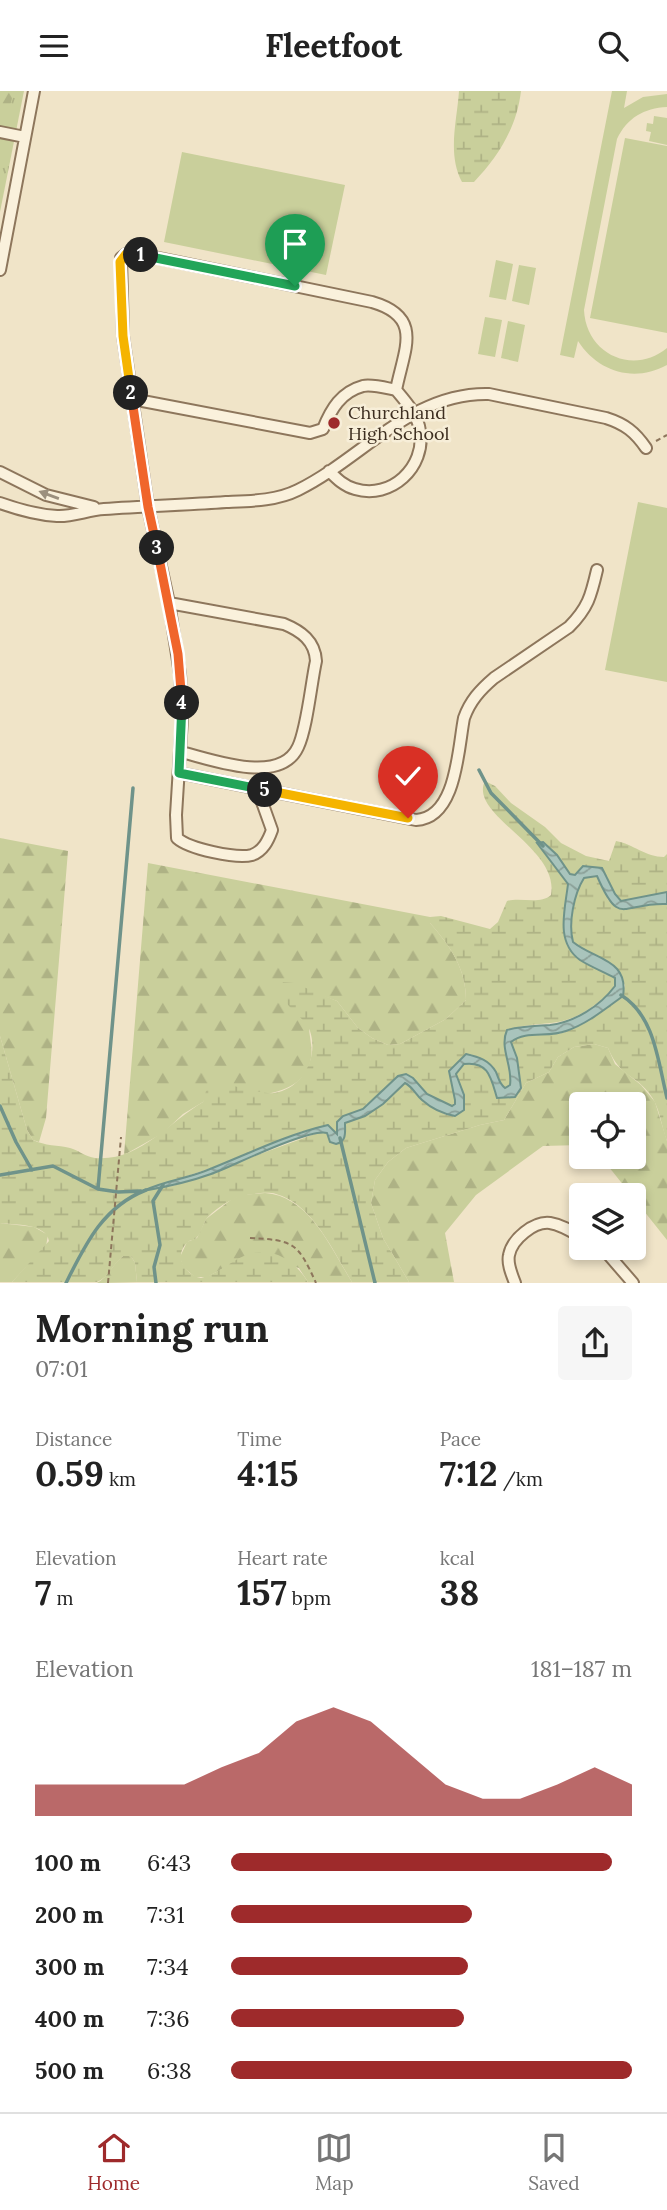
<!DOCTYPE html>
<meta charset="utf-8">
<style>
:root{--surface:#fff;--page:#f6f6f6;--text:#222;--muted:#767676;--line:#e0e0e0;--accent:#9e2a2b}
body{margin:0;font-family:Lora,serif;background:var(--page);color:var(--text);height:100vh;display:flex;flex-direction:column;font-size:26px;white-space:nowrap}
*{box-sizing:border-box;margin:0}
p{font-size:23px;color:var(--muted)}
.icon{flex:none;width:38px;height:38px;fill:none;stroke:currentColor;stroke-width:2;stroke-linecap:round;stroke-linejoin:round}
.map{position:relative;height:1192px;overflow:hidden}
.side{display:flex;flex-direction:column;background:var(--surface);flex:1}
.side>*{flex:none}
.controls{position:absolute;left:569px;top:1001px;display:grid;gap:14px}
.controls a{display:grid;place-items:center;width:77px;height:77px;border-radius:7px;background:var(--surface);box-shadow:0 4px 10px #0003;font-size:35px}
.pin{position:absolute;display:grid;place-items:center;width:60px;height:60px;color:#fff;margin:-72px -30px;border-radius:50% 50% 50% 0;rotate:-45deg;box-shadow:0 0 7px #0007}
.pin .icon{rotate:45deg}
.km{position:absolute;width:35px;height:35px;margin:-18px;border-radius:50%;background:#222;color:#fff;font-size:19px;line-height:35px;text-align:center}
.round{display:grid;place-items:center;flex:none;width:74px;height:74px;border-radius:7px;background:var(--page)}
.summary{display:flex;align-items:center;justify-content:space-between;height:119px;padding:0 35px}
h1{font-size:38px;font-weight:800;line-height:52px}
.metrics{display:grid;grid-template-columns:repeat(3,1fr);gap:10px;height:119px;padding:7px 35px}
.metrics div{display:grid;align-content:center}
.metrics b{font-size:35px;font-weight:800}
.metrics small{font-size:19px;font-weight:400}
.metrics p{font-size:19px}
.chart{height:196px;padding:14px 35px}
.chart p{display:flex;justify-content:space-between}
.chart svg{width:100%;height:126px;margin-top:7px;fill:var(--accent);opacity:.7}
ul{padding:0 35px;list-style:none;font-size:23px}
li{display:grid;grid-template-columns:112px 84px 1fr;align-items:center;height:52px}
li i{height:18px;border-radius:9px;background:var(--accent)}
header{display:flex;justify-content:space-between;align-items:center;height:91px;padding:0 35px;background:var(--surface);font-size:32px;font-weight:800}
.dock{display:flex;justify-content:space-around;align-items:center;height:98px;border-top:2px solid var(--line);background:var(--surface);font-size:19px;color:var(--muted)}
.dock a{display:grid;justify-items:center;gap:4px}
.dock .active{color:var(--accent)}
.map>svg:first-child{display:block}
</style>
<header><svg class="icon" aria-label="menu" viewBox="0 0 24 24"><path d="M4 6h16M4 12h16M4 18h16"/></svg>Fleetfoot<svg class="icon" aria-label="search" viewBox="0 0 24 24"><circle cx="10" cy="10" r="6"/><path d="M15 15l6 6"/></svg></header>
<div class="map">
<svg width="667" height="1192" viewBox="0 0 667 1192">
<defs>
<pattern id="grass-tufts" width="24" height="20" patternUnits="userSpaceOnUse" patternTransform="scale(1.75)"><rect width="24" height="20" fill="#c9cf9b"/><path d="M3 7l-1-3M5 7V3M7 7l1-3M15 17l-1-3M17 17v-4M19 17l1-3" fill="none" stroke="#aeb285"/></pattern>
<pattern id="forest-firs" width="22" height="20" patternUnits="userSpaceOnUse" patternTransform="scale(1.75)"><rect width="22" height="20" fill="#c9cf9b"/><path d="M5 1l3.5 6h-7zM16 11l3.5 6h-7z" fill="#aeb285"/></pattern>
<pattern id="wetland-marsh" width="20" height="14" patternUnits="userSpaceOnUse" patternTransform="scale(1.75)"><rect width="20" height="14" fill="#c9cf9b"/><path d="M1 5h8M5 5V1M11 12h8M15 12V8" fill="none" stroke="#aeb285"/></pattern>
<pattern id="water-waves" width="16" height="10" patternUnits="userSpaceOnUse" patternTransform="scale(1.75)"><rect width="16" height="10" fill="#a9c4bc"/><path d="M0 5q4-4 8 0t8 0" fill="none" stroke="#8ba098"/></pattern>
</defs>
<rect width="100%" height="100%" fill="#f0e4c8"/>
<!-- grass -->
<path fill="url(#grass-tufts)" d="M0,0H24L0,121Z"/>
<!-- forest -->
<path fill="url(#forest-firs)" d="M0,0H14L7,26L0,24Z
M0,747L68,760L46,1027L39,1051L33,1049L27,1039L0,945Z
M148,772L430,826V832C450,855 466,877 466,909L446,928L400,953L388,954L372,947L358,937L337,910L315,902C313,912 308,925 309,935C309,946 313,956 311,967C303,1012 239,1004 206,1006L203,1011L183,1023L163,1042L124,1064Z
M594,953L608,957L615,973L641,994L655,1011L667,1050V1149L601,1066H634V1013H581V1054L543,1055L476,1104L445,1142L454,1191H409L383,1147L371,1112L375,1089L388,1071L406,1057L480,1034L504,1029L526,992L549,981L558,966L574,956Z
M265,1102C310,1105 331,1158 352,1191H308L299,1177L248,1164L207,1186H195L183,1176L180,1166L187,1151L197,1147L206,1128L232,1108L242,1104Z
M0,1132L34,1136L48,1144L46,1155L12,1191H0Z
M123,1165H131L135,1172L137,1191L97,1192C108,1186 113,1173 123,1165Z"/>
<!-- wetland -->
<path fill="url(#wetland-marsh)" d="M459,0H521C517,36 498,66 474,91H462C447,63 457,30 459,0Z
M485,690L495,695L511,712L545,736L561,752L586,765L609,770L616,750C633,753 646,766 664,766L667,763V801L621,810L615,803L607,785L570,783L557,764L543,751L568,793L563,835L567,855L615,887C615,899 609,903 601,909C562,941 547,927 507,939L511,983L510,994L505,997L500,993L495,980L466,963L450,980L455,1009V1013L452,1015L427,1003L413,987L406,983L398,985L363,1018L343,1025L337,1043L328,1034L300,1041L240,1067L146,1099L173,1095L323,1040L345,1046V1032L383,1013L405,992L410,994L422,1009L446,1024L464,1004L456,983L464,973C489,970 491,987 497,1007L521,997L517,967L511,951C526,939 548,947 565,941C587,933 605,918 623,904L625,894L605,869L586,861L573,851C568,832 574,803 584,786L597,785L608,809L623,819L654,812L667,813V1050C661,1035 660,1015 649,1002C632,981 621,987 608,957L594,953L574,956L558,966L549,981L526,992L504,1029L480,1034L406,1057L388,1071L375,1089L371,1112L383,1147L409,1191H352C334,1162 313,1113 276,1103C269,1101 261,1102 254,1103C237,1104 219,1114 207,1127C203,1132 202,1141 197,1146C193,1151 193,1147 188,1151C173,1164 184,1184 201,1187C218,1183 231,1170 246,1164C273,1154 295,1170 308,1191H137L135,1172L131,1165H123C113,1173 109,1186 97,1191H12L49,1150C46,1132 14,1134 0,1132V945L27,1039L33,1049C45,1055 58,1054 70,1057C78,1059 86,1066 95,1067C139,1071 169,1031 203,1011L206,1000L215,991C230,993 263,1004 274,1002C302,998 319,967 310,940C305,924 273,911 283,891L294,892L337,910L358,937L372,947L388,954L400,953L446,928L466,909C466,877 450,855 430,832V826L441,825L490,838L498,831L507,810C521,806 540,814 551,804C560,756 468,724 485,690Z"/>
<!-- pitch -->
<path fill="#c9cf9b" d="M612,0H627L624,17L643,6L667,3V16C644,17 627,27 617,48L584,219C586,263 633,285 667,257V274C634,292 598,281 578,250L574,267L560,264Z
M654,25L667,27V54L649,50L651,41L646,40L647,32L653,33Z
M625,47L667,55V242L590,227Z
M182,61L345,94L326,184L164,151Z
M496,169L513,173L506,209L489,206Z
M519,174L536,177L529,214L512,210Z
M485,226L502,229L495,266L478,263Z
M508,230L525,234L518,271L501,267Z
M638,411L667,417V591L605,579Z"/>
<!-- water -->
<path fill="url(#water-waves)" stroke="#6f938a" stroke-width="2" d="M543,751L557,764L570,783L575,784L583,775L602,777L615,803L621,810L667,801V813C622,811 620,838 597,785L584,787C574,803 568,832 573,851C595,869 629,868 623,905C605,918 587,933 566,940C548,947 526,939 511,951L517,967L521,997L515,1006L497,1007C491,987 489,970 464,973L456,983L464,1004V1019L455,1025C444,1023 431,1017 422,1009C415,1003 413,996 405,992L383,1013L365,1025L345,1032C345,1042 347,1050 336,1053L330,1051L327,1042C309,1037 233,1075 211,1083C189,1091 166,1096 143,1100C163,1090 185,1088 205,1080C246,1064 285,1044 328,1034L337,1043V1031L343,1025L363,1018L398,985L406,983L413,987L427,1003L452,1015L455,1013V1009L449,980L466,963C479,966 489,969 496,981C499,988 499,992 505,997L510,994C513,975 499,957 507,939C521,935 536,935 550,934C575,931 600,915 615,895V887C604,881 591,876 580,869C555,851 565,819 568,793L537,752Z"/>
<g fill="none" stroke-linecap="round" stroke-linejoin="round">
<!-- stream -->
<path stroke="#6f938a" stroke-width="3.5" d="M479,679L491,702L543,755
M621,904C655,925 658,971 667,1007
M0,1015L16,1051L32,1079
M340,1047L375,1192
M0,1084L53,1075L98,1098L118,1101L141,1100
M98,1098L133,697
M66,1192C86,1152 103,1116 146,1099
M156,1192L154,1176L160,1154L153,1110L163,1094"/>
<defs>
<path id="minor" d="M0,41L25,46
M0,179L34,0
M132,308L310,342L323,338C331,318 341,301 363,295C372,293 386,297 396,299
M0,381L46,404L94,416
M0,412C17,418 38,424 57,425C72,426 88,419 104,418C144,415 185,414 226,411C250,410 276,410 298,399C363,367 411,301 489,303L606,327C625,333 635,341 646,357
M169,512L284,533C301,540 315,550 316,570C311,593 307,637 298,656C280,695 211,668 181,661
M179,682L416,729C457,727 458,657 464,627C470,610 480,599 494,587L569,536C588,517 591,505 597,479
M257,697L272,739C268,750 263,760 252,764C237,768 189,758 177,747L176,724L182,628L180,583L169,512L148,416L123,245L121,167L126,163L134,162L372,211C424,226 404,258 396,299C406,311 418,324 420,340C426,376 391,409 355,398C344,395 337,388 329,380
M598,1157L607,1162L633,1192
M515,1192C512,1184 507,1173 509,1164C512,1148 534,1130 550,1132C562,1134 571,1140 581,1146"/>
</defs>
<!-- minor casing -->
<use href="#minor" stroke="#8d765c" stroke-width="14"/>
<!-- path -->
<path stroke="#8d765c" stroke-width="2" stroke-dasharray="5 3.5" stroke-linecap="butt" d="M656,350L667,344
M250,1147C294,1149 298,1152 316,1192
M108,1192L121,1046"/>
<!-- minor -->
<use href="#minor" stroke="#faf1dc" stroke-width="10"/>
</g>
<!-- one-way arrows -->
<defs><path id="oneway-solid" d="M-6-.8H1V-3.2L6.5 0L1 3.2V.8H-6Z" transform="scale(1.75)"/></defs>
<use fill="#9c907e" href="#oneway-solid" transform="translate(49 404) rotate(-160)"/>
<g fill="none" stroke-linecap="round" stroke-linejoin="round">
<defs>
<path id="split-1" d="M141,164L295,195"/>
<path id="split-2" d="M131,302L123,245L120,171L126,163L141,164"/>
<path id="split-3" d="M131,302L148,416L157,457"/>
<path id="split-4" d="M157,457L178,563L182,612"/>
<path id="split-5" d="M182,612L179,682L265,699"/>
<path id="split-6" d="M265,699L408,727"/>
</defs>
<!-- split-1 casing -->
<use href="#split-1" stroke="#fff" stroke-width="14"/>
<!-- split-2 casing -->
<use href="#split-2" stroke="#fff" stroke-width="14"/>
<!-- split-3 casing -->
<use href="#split-3" stroke="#fff" stroke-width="14"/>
<!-- split-4 casing -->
<use href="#split-4" stroke="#fff" stroke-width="14"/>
<!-- split-5 casing -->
<use href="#split-5" stroke="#fff" stroke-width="14"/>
<!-- split-6 casing -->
<use href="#split-6" stroke="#fff" stroke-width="14"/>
<!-- split-1 -->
<use href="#split-1" stroke="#22a559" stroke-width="9"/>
<!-- split-2 -->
<use href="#split-2" stroke="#f5b400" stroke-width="9"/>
<!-- split-3 -->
<use href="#split-3" stroke="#f0652b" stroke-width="9"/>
<!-- split-4 -->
<use href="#split-4" stroke="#f0652b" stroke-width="9"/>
<!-- split-5 -->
<use href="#split-5" stroke="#22a559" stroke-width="9"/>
<!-- split-6 -->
<use href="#split-6" stroke="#f5b400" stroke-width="9"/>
</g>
<!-- markers -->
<circle fill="#9e2a2b" stroke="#f7eed8" stroke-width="2.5" cx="334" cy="332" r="7"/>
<g text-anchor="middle" stroke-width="5" stroke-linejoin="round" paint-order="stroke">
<!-- poi labels -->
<g font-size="18" fill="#3d2e20" stroke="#f7eed8" text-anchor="start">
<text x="348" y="328">Churchland<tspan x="348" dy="21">High School</tspan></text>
</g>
</g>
</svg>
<div class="controls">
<a><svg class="icon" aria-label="locate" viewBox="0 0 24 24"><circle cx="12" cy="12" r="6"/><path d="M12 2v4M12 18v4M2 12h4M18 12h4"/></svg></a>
<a><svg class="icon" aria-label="layers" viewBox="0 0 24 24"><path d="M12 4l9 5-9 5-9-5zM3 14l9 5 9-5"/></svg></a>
</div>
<div class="pin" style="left:295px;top:195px;background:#1e9e55"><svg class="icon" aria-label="arrive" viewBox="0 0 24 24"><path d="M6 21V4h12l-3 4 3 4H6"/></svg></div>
<div class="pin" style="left:408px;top:727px;background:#d93025"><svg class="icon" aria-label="check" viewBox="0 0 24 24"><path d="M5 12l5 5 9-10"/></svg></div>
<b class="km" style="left:141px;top:164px">1</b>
<b class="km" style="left:131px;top:302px">2</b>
<b class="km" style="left:157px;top:457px">3</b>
<b class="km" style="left:182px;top:612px">4</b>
<b class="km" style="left:265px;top:699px">5</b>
</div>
<section class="side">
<div class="summary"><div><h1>Morning run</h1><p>07:01</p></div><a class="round"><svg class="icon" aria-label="share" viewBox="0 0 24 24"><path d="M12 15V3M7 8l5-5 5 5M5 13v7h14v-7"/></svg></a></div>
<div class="metrics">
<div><p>Distance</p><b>0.59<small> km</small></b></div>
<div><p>Time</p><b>4:15</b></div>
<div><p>Pace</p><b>7:12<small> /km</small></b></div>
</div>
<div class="metrics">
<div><p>Elevation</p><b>7<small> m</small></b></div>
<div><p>Heart rate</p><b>157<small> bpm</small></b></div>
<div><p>kcal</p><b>38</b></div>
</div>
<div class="chart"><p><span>Elevation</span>181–187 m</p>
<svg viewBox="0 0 160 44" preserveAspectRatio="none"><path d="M0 44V33L10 33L20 33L30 33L40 33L50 27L60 22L70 11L80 6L90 11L100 22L110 33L120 38L130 38L140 33L150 27L160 33V44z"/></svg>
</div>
<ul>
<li><b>100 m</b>6:43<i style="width:95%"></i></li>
<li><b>200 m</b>7:31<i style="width:60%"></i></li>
<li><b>300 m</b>7:34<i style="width:59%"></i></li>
<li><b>400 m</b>7:36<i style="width:58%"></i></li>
<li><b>500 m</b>6:38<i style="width:100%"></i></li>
</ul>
</section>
<nav class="dock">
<a class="active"><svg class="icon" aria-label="home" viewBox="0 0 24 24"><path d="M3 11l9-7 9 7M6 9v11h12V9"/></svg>Home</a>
<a><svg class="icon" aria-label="map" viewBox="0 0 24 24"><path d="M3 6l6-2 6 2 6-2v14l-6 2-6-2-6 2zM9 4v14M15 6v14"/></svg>Map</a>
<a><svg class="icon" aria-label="saved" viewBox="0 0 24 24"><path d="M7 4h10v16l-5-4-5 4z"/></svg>Saved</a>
</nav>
